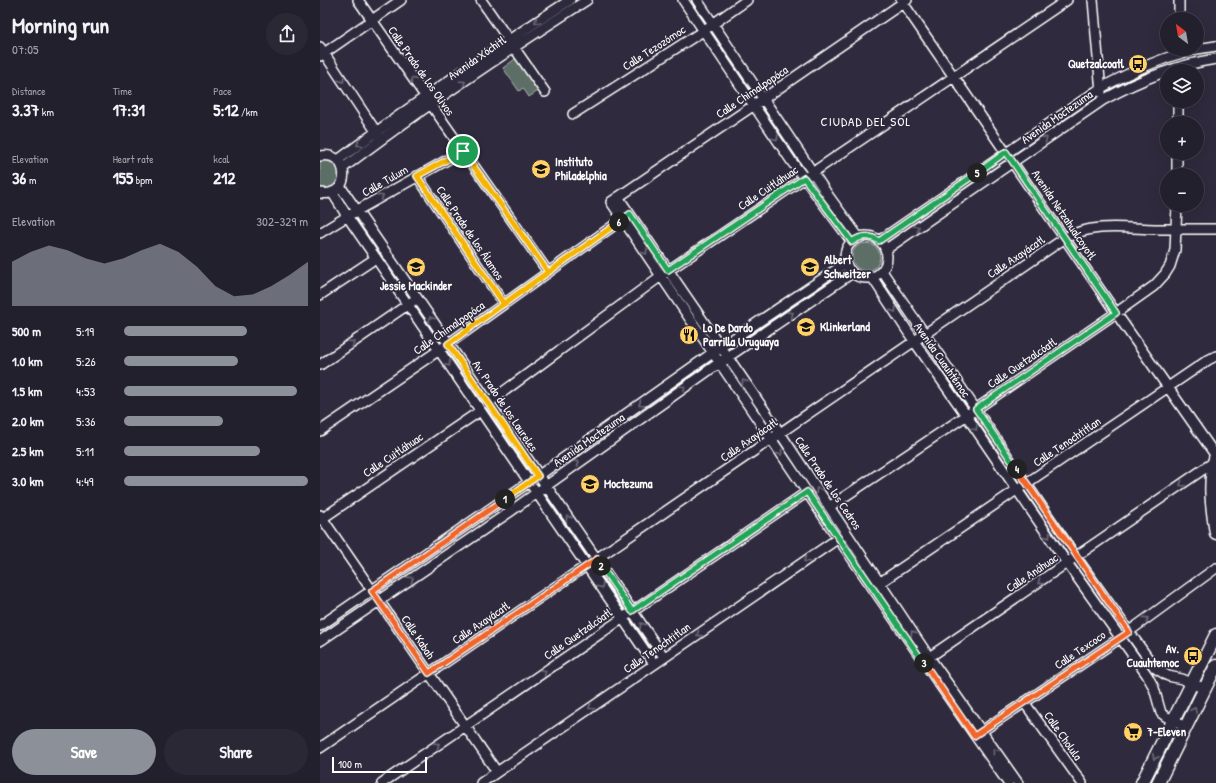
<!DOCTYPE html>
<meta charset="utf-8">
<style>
:root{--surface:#23202e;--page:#2b2836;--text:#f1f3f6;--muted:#a3a3aa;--line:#403e4a;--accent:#8c9099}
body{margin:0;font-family:"Patrick Hand",sans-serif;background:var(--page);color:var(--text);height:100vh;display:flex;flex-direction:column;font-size:15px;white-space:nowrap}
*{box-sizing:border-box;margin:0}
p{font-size:13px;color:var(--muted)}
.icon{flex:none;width:22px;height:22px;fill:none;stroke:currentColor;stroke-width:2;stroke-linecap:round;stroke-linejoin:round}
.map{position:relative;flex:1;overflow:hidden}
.side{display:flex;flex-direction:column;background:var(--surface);width:320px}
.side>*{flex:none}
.needle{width:26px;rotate:329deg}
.buttons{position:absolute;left:840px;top:12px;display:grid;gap:8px}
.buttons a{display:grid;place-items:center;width:44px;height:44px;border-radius:50%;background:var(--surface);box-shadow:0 4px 16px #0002,0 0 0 1px var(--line);font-size:20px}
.scale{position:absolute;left:12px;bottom:10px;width:95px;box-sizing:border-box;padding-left:4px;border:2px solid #fff;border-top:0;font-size:11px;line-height:14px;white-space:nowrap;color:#fff;-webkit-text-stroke:3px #2f2a3d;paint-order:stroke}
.pin{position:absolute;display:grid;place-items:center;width:34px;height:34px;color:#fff;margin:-17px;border:2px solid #fff;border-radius:50%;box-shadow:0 1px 4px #0007}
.km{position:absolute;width:20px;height:20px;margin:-10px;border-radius:50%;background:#222;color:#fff;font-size:11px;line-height:20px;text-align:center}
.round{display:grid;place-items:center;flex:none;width:42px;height:42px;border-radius:21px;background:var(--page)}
.summary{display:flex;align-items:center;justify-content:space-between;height:68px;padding:0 12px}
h1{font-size:22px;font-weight:700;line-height:30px}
.metrics{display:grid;grid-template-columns:repeat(3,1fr);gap:6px;height:68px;padding:4px 12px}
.metrics div{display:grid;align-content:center}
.metrics b{font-size:17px;font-weight:700}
.metrics small{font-size:11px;font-weight:400}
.metrics p{font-size:11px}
.chart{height:112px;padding:8px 12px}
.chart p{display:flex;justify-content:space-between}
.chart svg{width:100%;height:72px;margin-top:4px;fill:var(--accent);opacity:.7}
.action{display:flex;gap:8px;margin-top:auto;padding:8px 12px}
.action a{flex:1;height:46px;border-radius:24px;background:var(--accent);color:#fff;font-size:16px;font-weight:700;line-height:46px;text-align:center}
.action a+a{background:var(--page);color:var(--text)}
ul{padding:0 12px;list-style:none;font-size:13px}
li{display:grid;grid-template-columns:64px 48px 1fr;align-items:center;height:30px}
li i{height:10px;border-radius:5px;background:var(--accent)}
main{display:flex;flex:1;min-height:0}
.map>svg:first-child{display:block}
</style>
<main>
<section class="side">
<div class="summary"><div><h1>Morning run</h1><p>07:05</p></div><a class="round"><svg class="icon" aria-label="share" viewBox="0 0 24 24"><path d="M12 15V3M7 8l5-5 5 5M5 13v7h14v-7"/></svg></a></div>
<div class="metrics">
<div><p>Distance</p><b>3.37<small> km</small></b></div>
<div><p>Time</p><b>17:31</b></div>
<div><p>Pace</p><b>5:12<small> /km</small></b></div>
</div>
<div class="metrics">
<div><p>Elevation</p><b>36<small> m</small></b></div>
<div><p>Heart rate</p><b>155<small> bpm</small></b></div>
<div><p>kcal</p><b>212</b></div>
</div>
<div class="chart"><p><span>Elevation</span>302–329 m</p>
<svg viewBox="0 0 160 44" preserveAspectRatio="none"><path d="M0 44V17L10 11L20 7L30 10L40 15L50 18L60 15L70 10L80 6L90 11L100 20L110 32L120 38L130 37L140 32L150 25L160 17V44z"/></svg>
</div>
<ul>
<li><b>500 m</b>5:19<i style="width:67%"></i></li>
<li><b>1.0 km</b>5:26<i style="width:62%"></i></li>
<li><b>1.5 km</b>4:53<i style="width:94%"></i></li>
<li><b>2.0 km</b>5:36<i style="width:54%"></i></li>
<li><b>2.5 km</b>5:11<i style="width:74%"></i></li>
<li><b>3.0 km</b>4:49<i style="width:100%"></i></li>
</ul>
<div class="action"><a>Save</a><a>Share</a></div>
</section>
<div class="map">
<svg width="896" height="783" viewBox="0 0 896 783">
<rect width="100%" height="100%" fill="#2f2a3d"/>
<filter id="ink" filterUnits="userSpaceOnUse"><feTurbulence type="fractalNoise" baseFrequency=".025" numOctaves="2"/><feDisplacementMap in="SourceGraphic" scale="8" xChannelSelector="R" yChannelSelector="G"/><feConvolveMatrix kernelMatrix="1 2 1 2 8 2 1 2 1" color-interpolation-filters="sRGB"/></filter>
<g filter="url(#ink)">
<!-- green -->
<path fill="#5d6e66" stroke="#aeb6b2" d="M199,56L221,89L209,97L203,88L199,91L183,68Z
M6,160L11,161L16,164L19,168L20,173L18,183L10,189H0V161Z
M532 257a14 14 0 1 1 28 0a14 14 0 1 1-28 0Z"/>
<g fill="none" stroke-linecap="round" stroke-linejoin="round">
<defs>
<path id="minor" d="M38,0L228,272
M161,0L225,92
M363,0L472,162L532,242
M377,0L510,198L539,238
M581,0L796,313L896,456
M587,0L443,99L291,202L518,538L688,783
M773,0L781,92
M859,19V0
M0,47L59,136
M877,49L896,46
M0,56L81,0
M253,114L383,31L427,0
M858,123V101
M0,156C31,150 32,199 0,193
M18,160C93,104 171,51 250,0
M23,168C102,108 184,53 267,0
M857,175V153
M97,176L184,304
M20,186L344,657
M12,192L27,216L334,664
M298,197L460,433L609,657L698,783
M0,233L36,211L143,151
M525 257a21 21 0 1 1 42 0a21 21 0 1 1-42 0Z
M559,241L781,88C812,71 842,57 877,49
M565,250L783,100C819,80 855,65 896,59
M562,271L756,557L835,668L848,676L862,679L885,689
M552,277L594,341L646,415L747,563L827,675L834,688L841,713L845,716L865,727
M0,295L56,258
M0,365L93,301
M168,403L349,270L747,0
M0,431L128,344L307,216
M509,507L656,409L796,313L834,286L845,274L850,266L855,250L857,205
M0,515L177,772
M0,520L160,411
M555,586L888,360L896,356
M0,626L218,476L401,347L526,263
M0,641L191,511L399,363L532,273
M605,660L894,462
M704,702L762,783
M656,735L800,638L896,568
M0,748L745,238C771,223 804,228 834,229C854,229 875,229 896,229
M62,783L487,492
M161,783L523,535"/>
<path id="major" d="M896,455C888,481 892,508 896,533
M822,783L896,635
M838,783L896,666"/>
</defs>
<!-- minor casing -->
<use href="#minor" stroke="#fff" stroke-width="12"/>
<!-- major casing -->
<use href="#major" stroke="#fff" stroke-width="15"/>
<!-- minor -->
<use href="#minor" stroke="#2f2a3d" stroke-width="9"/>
<!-- major -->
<use href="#major" stroke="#2f2a3d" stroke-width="12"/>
</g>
<!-- one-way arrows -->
<defs><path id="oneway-chevron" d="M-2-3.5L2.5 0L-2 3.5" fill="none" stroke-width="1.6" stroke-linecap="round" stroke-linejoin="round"/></defs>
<g stroke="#6d6a77">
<use href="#oneway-chevron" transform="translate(217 21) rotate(147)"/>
<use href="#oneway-chevron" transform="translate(22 80) rotate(57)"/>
<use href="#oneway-chevron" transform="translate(93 80) rotate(-125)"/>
<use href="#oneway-chevron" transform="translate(143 83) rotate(-35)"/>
<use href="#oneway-chevron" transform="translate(456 138) rotate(56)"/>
<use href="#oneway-chevron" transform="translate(725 139) rotate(-35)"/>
<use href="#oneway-chevron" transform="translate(39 144) rotate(143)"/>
<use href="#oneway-chevron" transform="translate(61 197) rotate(-30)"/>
<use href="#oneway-chevron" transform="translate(597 228) rotate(-35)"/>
<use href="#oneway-chevron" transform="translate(325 252) rotate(56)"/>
<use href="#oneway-chevron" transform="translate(574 310) rotate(57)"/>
<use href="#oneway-chevron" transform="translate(471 314) rotate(-34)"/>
<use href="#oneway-chevron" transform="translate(111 319) rotate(-124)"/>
<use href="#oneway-chevron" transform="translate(32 343) rotate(-34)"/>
<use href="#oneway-chevron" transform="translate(128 364) rotate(56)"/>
<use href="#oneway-chevron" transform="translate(424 382) rotate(-125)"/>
<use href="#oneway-chevron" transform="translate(363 388) rotate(-35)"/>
<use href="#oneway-chevron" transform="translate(321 404) rotate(145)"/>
<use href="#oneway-chevron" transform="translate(655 428) rotate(56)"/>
<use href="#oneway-chevron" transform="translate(460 453) rotate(55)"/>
<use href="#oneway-chevron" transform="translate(257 463) rotate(-35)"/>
<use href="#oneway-chevron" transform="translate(862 484) rotate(145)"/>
<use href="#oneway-chevron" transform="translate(498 490) rotate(-124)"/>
<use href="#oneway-chevron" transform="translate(248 518) rotate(-125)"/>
<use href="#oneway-chevron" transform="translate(728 536) rotate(56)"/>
<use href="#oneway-chevron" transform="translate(486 560) rotate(146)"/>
<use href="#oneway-chevron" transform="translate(91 579) rotate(-35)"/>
<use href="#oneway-chevron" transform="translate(720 582) rotate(146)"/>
<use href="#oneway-chevron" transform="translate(281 586) rotate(56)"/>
<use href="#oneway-chevron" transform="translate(826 619) rotate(-36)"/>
<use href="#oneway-chevron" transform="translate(322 625) rotate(-124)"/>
<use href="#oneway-chevron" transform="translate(593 633) rotate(-124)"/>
<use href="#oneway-chevron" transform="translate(379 634) rotate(146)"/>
<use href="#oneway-chevron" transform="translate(224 672) rotate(-35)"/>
<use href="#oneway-chevron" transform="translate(271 707) rotate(145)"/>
<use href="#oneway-chevron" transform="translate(874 710) rotate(-63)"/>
<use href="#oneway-chevron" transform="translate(117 745) rotate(-34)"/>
<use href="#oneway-chevron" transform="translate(675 751) rotate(-126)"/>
<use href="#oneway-chevron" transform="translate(835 757) rotate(116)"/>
</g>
</g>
<g fill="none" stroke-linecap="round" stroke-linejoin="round" filter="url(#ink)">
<defs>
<path id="split-1" d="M143,151L228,272L128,344L218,476L185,499"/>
<path id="split-2" d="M185,499L52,591L109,673L277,559L281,566"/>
<path id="split-3" d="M281,566L312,611L487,492L604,663"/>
<path id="split-4" d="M604,663L654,736L809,632L697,469"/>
<path id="split-5" d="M657,173L686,152L796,313L656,409L697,469"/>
<path id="split-6" d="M299,222L310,214L348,270L484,178L532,242C541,235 550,235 559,241L657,173"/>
<path id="split-7" d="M143,151L97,176L184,304L299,222"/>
</defs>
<!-- split-1 casing -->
<use href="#split-1" stroke="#fff" stroke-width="8"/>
<!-- split-2 casing -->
<use href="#split-2" stroke="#fff" stroke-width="8"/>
<!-- split-3 casing -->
<use href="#split-3" stroke="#fff" stroke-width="8"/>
<!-- split-4 casing -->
<use href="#split-4" stroke="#fff" stroke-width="8"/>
<!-- split-5 casing -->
<use href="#split-5" stroke="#fff" stroke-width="8"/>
<!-- split-6 casing -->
<use href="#split-6" stroke="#fff" stroke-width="8"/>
<!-- split-7 casing -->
<use href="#split-7" stroke="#fff" stroke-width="8"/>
<!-- split-1 -->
<use href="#split-1" stroke="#f5b400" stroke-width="5"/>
<!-- split-2 -->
<use href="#split-2" stroke="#f0652b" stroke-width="5"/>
<!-- split-3 -->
<use href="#split-3" stroke="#22a559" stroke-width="5"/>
<!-- split-4 -->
<use href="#split-4" stroke="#f0652b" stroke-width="5"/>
<!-- split-5 -->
<use href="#split-5" stroke="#22a559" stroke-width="5"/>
<!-- split-6 -->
<use href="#split-6" stroke="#22a559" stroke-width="5"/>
<!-- split-7 -->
<use href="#split-7" stroke="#f5b400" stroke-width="5"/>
</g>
<!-- icons -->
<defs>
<symbol id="bus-disc" viewBox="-11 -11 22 22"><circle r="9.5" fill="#ffd166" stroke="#2f2a3d"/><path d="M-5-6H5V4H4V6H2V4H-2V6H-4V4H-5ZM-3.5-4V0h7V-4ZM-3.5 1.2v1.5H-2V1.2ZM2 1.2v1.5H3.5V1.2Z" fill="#111"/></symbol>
<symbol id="school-disc" viewBox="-11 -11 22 22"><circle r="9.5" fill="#ffd166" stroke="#2f2a3d"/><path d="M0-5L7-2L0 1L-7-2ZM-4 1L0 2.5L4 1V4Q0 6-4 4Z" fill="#111"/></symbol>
<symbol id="restaurant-disc" viewBox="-11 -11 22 22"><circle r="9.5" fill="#ffd166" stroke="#2f2a3d"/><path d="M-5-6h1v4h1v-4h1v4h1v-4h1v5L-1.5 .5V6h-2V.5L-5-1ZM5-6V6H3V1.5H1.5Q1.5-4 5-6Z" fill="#111"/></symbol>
<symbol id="supermarket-disc" viewBox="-11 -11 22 22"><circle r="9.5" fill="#ffd166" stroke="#2f2a3d"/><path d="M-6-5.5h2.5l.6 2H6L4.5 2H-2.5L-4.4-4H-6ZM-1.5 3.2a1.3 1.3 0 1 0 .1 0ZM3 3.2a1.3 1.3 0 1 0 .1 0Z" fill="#111"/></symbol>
</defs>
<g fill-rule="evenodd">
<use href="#bus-disc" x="807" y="53" width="22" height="22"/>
<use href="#school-disc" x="210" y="158" width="22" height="22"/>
<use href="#school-disc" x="85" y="256" width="22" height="22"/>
<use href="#school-disc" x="479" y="256" width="22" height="22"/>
<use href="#school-disc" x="475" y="316" width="22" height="22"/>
<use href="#restaurant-disc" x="358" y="324" width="22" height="22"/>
<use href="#school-disc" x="259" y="473" width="22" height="22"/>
<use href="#bus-disc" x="862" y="645" width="22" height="22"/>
<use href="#supermarket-disc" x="802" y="721" width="22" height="22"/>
</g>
<g text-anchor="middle" stroke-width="3.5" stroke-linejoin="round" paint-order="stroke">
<!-- street labels -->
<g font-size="12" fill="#fff" stroke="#2f2a3d">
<text transform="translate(334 48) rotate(-33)" y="4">Calle Tezozómoc</text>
<text transform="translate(157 58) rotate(-35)" y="4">Avenida Xóchitl</text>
<text transform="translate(101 71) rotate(55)" y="4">Calle Prado de los Olivos</text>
<text transform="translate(432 92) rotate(-34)" y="4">Calle Chimalpopóca</text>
<text transform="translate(737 117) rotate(-35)" y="4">Avenida Moctezuma</text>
<text transform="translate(65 181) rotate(-30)" y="4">Calle Tulum</text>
<text transform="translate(448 188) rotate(-34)" y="4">Calle Cuitláhuac</text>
<text transform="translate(744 215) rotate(56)" y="4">Avenida Netzahualcoyotl</text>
<text transform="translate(150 233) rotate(56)" y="4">Calle Prado de los Álamos</text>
<text transform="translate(696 257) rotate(-34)" y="4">Calle Axayácatl</text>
<text transform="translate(129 328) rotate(-35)" y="4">Calle Chimalpopóca</text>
<text transform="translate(622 360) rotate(55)" y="4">Avenida Cuauhtémoc</text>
<text transform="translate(702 363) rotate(-34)" y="4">Calle Quetzalcóatl</text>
<text transform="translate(185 406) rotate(56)" y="4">Av. Prado de los Laureles</text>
<text transform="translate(269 440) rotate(-35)" y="4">Avenida Moctezuma</text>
<text transform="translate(429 440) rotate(-35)" y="4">Calle Axayácatl</text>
<text transform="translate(747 442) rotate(-34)" y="4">Calle Tenochtitlan</text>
<text transform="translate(73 455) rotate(-34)" y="4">Calle Cuitláhuac</text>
<text transform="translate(508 483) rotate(56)" y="4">Calle Prado de los Cedros</text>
<text transform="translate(712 573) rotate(-34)" y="4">Calle Anáhuac</text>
<text transform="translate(161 623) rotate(-34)" y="4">Calle Axayácatl</text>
<text transform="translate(258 634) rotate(-35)" y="4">Calle Quetzalcóatl</text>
<text transform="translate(98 637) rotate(56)" y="4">Calle Kabah</text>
<text transform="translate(337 648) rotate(-35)" y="4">Calle Tenochtitlan</text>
<text transform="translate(760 650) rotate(-34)" y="4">Calle Texcoco</text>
<text transform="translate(743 736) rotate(55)" y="4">Calle Cholula</text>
</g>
<!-- poi labels -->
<g font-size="12" font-weight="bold" fill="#fff" stroke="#2f2a3d" text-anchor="start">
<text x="804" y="68" text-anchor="end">Quetzalcoatl</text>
<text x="235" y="166">Instituto<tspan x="235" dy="14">Philadelphia</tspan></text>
<text x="504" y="264">Albert<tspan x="504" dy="14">Schweitzer</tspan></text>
<text x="96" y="290" text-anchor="middle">Jessie Mackinder</text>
<text x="500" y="331">Klinkerland</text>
<text x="383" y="332">Lo De Dardo<tspan x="383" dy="14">Parrilla Uruguaya</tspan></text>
<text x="284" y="488">Moctezuma</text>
<text x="859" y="653" text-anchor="end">Av.<tspan x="859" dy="14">Cuauhtemoc</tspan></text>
<text x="827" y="736">7-Eleven</text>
</g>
<!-- neighbourhood labels -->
<g font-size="13" letter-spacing="1" fill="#fff" stroke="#2f2a3d">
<text x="546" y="126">CIUDAD DEL SOL</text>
</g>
</g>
</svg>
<div class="buttons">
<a><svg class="needle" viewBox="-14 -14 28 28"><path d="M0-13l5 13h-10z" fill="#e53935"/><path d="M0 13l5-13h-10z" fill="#a3a3aa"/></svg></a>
<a><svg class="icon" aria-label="layers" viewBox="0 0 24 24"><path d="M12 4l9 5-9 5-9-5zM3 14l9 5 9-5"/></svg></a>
<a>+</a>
<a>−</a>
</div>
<div class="scale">100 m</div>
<div class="pin" style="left:143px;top:151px;background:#1e9e55"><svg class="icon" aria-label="arrive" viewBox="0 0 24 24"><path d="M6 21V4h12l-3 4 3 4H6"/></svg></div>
<b class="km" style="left:185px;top:499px">1</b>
<b class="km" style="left:281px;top:566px">2</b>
<b class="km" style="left:604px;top:663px">3</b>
<b class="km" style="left:697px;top:469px">4</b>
<b class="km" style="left:657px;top:173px">5</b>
<b class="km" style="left:299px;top:222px">6</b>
</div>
</main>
